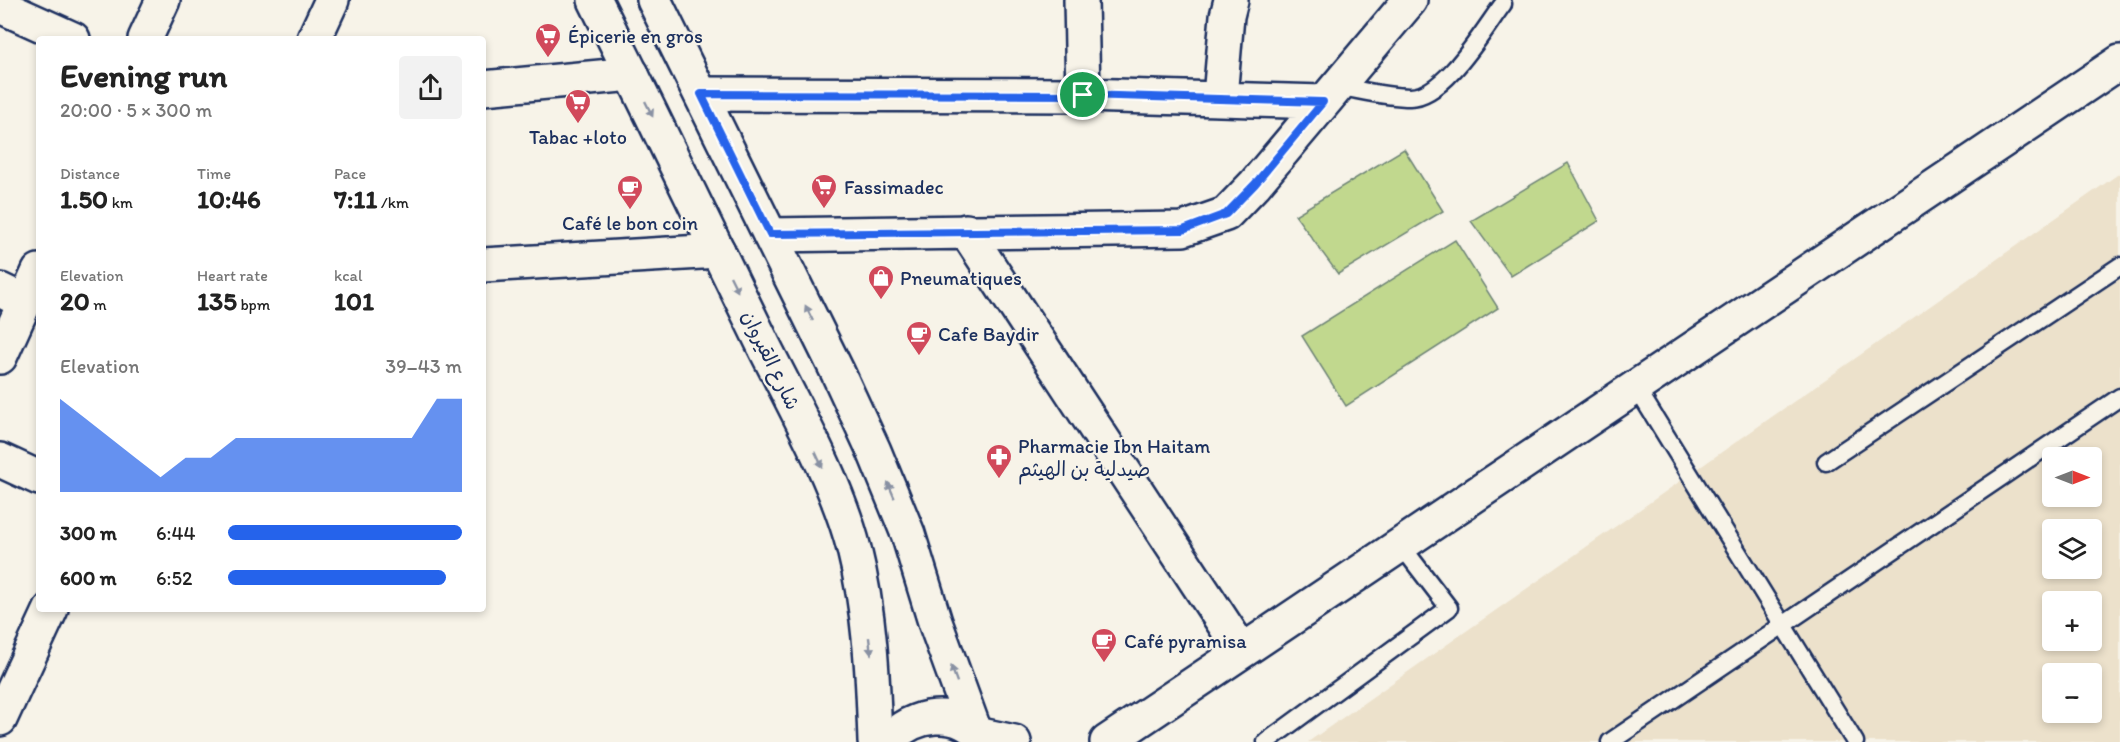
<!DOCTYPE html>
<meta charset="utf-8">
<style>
:root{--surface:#fff;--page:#f2f2f2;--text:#222;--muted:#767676;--accent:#2563eb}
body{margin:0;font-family:Itim,"Playpen Sans Arabic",sans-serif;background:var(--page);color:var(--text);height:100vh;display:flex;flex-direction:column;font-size:22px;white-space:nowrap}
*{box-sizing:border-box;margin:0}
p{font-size:20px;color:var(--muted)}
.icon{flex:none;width:33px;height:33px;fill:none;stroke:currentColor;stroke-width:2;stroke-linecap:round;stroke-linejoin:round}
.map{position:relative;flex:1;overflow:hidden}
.panel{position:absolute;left:36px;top:36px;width:450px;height:576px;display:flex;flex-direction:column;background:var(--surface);border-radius:6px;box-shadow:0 3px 9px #0003}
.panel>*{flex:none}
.needle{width:39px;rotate:90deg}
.buttons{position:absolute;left:2042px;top:447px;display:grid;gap:12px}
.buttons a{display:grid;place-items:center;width:60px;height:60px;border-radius:6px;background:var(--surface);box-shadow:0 3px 9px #0003;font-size:30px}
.pin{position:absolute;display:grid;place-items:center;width:51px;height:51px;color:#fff;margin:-26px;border:3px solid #fff;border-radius:50%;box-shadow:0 2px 6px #0007}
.round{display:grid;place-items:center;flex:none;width:63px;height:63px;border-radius:6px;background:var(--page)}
.overview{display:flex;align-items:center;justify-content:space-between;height:102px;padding:0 24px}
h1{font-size:33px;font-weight:800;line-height:45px}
.metrics{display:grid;grid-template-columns:repeat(3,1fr);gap:9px;height:102px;padding:6px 24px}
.metrics div{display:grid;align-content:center}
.metrics b{font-size:26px;font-weight:800}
.metrics small{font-size:16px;font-weight:400}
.metrics p{font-size:16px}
.chart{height:168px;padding:12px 24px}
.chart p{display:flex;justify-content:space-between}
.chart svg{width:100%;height:108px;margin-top:6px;fill:var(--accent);opacity:.7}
ul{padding:0 24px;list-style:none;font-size:20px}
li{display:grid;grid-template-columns:96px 72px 1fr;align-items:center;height:45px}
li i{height:15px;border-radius:8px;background:var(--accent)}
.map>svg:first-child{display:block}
</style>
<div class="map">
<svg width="2120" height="742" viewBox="0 0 2120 742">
<rect width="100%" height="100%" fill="#f7f3e8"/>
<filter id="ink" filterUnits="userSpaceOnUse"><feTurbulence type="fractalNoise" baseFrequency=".0167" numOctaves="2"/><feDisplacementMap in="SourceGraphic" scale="12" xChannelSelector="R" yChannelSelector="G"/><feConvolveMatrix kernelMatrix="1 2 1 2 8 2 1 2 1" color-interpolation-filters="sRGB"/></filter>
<g filter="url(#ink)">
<!-- built -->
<path fill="#ece1cb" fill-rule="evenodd" d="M2120,173V742H1308ZM2052,458H2091V496H2052ZM2052,530H2091V568H2052ZM2052,602H2091V640H2052ZM2052,674H2091V712H2052Z"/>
<!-- green -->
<path fill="#c1d88e" stroke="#6e8476" stroke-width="1.5" d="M1404,149L1443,211L1338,274L1295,215Z
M1568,163L1599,221L1511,276L1471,221Z
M1455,240L1498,308L1346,406L1302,336Z"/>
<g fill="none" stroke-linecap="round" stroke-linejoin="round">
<defs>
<path id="service" d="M1336,86C1360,90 1386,97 1410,97C1445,97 1484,29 1503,4
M1636,387L1855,742
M1826,462L2120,266
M1266,742L1449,608L1400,544
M1610,742L2120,397"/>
<path id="minor" d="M1081,0L1083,95
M0,6L73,39
M145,39L163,0
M314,39L332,0
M483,88L632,74
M701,94L1083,95L1323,102
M1220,97L1227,16L1231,0
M966,231L1242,651
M770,235L1183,229L1226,214L1255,184L1410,0
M483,265L718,251
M0,290L25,302
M0,357L39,271
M0,460L39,478
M0,719L51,609
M981,735L1014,742
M1107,742L2120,62"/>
<path id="secondary" d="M595,0C652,115 708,230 764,346C795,408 837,482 854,549C870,612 873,677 875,742
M654,0L838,373L874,451L908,534L935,622L974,729
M887,742C912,713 957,706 983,738"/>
</defs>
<!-- service casing -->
<use href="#service" stroke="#1b2f5e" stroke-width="21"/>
<!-- minor casing -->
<use href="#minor" stroke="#1b2f5e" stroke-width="38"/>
<!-- secondary casing -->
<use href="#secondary" stroke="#1b2f5e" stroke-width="38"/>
<!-- service -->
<use href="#service" stroke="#f7f3e8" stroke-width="16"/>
<!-- minor -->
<use href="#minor" stroke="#f7f3e8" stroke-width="33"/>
<!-- secondary -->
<use href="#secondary" stroke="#f7f3e8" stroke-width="33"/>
</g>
<!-- one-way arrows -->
<defs><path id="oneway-solid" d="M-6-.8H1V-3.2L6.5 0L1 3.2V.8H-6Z" transform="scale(1.5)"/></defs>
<g fill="#8991a3">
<use href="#oneway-solid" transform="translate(649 109) rotate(64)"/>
<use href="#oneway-solid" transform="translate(734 284) rotate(64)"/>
<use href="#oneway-solid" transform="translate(809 313) rotate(-116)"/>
<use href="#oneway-solid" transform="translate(819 460) rotate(65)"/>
<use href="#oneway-solid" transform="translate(891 490) rotate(-113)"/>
<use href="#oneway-solid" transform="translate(870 646) rotate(83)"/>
<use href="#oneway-solid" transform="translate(954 674) rotate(-110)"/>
</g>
</g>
<g fill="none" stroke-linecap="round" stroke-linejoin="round" filter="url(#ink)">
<defs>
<path id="route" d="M701,94L1083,95L1323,102L1255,184L1226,214L1183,230L770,234Z"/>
</defs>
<!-- route casing -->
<use href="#route" stroke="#fff" stroke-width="12"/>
<!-- route -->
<use href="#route" stroke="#2563eb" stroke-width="8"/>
</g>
<!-- icons -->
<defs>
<symbol id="supermarket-pin" viewBox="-11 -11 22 30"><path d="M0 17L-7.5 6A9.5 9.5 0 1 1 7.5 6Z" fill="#d1495b" stroke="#f7f3e8"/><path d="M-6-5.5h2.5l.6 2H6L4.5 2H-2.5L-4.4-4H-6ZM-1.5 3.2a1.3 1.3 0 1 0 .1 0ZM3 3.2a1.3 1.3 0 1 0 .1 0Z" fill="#fff"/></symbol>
<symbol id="cafe-pin" viewBox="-11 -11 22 30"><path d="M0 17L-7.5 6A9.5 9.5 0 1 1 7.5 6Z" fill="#d1495b" stroke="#f7f3e8"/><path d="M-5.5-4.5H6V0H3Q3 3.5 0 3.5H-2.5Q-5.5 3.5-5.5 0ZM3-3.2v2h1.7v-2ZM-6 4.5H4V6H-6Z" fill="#fff"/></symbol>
<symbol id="shop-pin" viewBox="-11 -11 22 30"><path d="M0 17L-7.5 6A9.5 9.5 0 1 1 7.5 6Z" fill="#d1495b" stroke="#f7f3e8"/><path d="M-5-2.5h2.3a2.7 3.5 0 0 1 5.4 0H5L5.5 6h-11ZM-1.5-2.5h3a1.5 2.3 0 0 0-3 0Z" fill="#fff"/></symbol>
<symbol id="pharmacy-pin" viewBox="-11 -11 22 30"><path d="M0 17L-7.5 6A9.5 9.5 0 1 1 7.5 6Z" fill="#d1495b" stroke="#f7f3e8"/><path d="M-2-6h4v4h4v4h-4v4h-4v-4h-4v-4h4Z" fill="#fff"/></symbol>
</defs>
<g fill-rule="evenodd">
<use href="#supermarket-pin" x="533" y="21" width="30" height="40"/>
<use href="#supermarket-pin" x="563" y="87" width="30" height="40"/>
<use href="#supermarket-pin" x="809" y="172" width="30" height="40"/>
<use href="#cafe-pin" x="615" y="173" width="30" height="40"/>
<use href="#shop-pin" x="866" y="263" width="30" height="40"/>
<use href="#cafe-pin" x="904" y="319" width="30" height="40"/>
<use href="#pharmacy-pin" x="984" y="442" width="30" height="40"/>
<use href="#cafe-pin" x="1089" y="626" width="30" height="40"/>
</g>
<g text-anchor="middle" stroke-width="4.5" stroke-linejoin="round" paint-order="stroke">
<!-- poi labels -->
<g font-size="20" fill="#1b2f5e" stroke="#f7f3e8" text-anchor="start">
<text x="568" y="43">Épicerie en gros</text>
<text x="578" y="144" text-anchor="middle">Tabac +loto</text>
<text x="844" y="194">Fassimadec</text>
<text x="630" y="230" text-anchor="middle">Café le bon coin</text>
<text x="900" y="285">Pneumatiques</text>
<text x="938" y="341">Cafe Baydir</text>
<text x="1018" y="453">Pharmacie Ibn Haitam<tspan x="1018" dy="23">صيدلية بن الهيثم</tspan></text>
<text x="1124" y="648">Café pyramisa</text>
</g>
<!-- street labels -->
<g font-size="20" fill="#1b2f5e" stroke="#f7f3e8">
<text transform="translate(771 360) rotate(64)" y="7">شارع القيروان</text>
</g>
</g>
</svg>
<div class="buttons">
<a><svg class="needle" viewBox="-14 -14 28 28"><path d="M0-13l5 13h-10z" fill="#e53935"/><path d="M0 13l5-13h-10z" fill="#767676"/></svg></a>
<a><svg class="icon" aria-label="layers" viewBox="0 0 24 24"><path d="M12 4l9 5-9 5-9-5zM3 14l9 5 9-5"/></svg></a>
<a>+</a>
<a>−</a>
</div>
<div class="pin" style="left:1083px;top:95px;background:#1e9e55"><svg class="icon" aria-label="arrive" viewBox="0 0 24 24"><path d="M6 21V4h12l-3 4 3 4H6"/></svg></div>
<section class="panel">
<div class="overview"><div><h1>Evening run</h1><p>20:00 · 5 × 300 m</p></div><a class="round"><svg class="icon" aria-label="share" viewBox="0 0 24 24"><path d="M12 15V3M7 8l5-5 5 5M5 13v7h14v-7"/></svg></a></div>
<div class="metrics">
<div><p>Distance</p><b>1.50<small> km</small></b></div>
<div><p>Time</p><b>10:46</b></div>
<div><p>Pace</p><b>7:11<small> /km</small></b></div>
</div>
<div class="metrics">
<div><p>Elevation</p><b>20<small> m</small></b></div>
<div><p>Heart rate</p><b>135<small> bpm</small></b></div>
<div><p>kcal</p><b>101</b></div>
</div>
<div class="chart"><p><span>Elevation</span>39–43 m</p>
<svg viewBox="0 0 160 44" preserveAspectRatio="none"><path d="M0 44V6L10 14L20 22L30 30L40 38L50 30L60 30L70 22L80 22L90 22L100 22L110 22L120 22L130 22L140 22L150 6L160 6V44z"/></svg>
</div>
<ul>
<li><b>300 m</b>6:44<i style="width:100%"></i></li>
<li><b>600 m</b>6:52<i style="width:93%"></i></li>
</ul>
</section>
</div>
